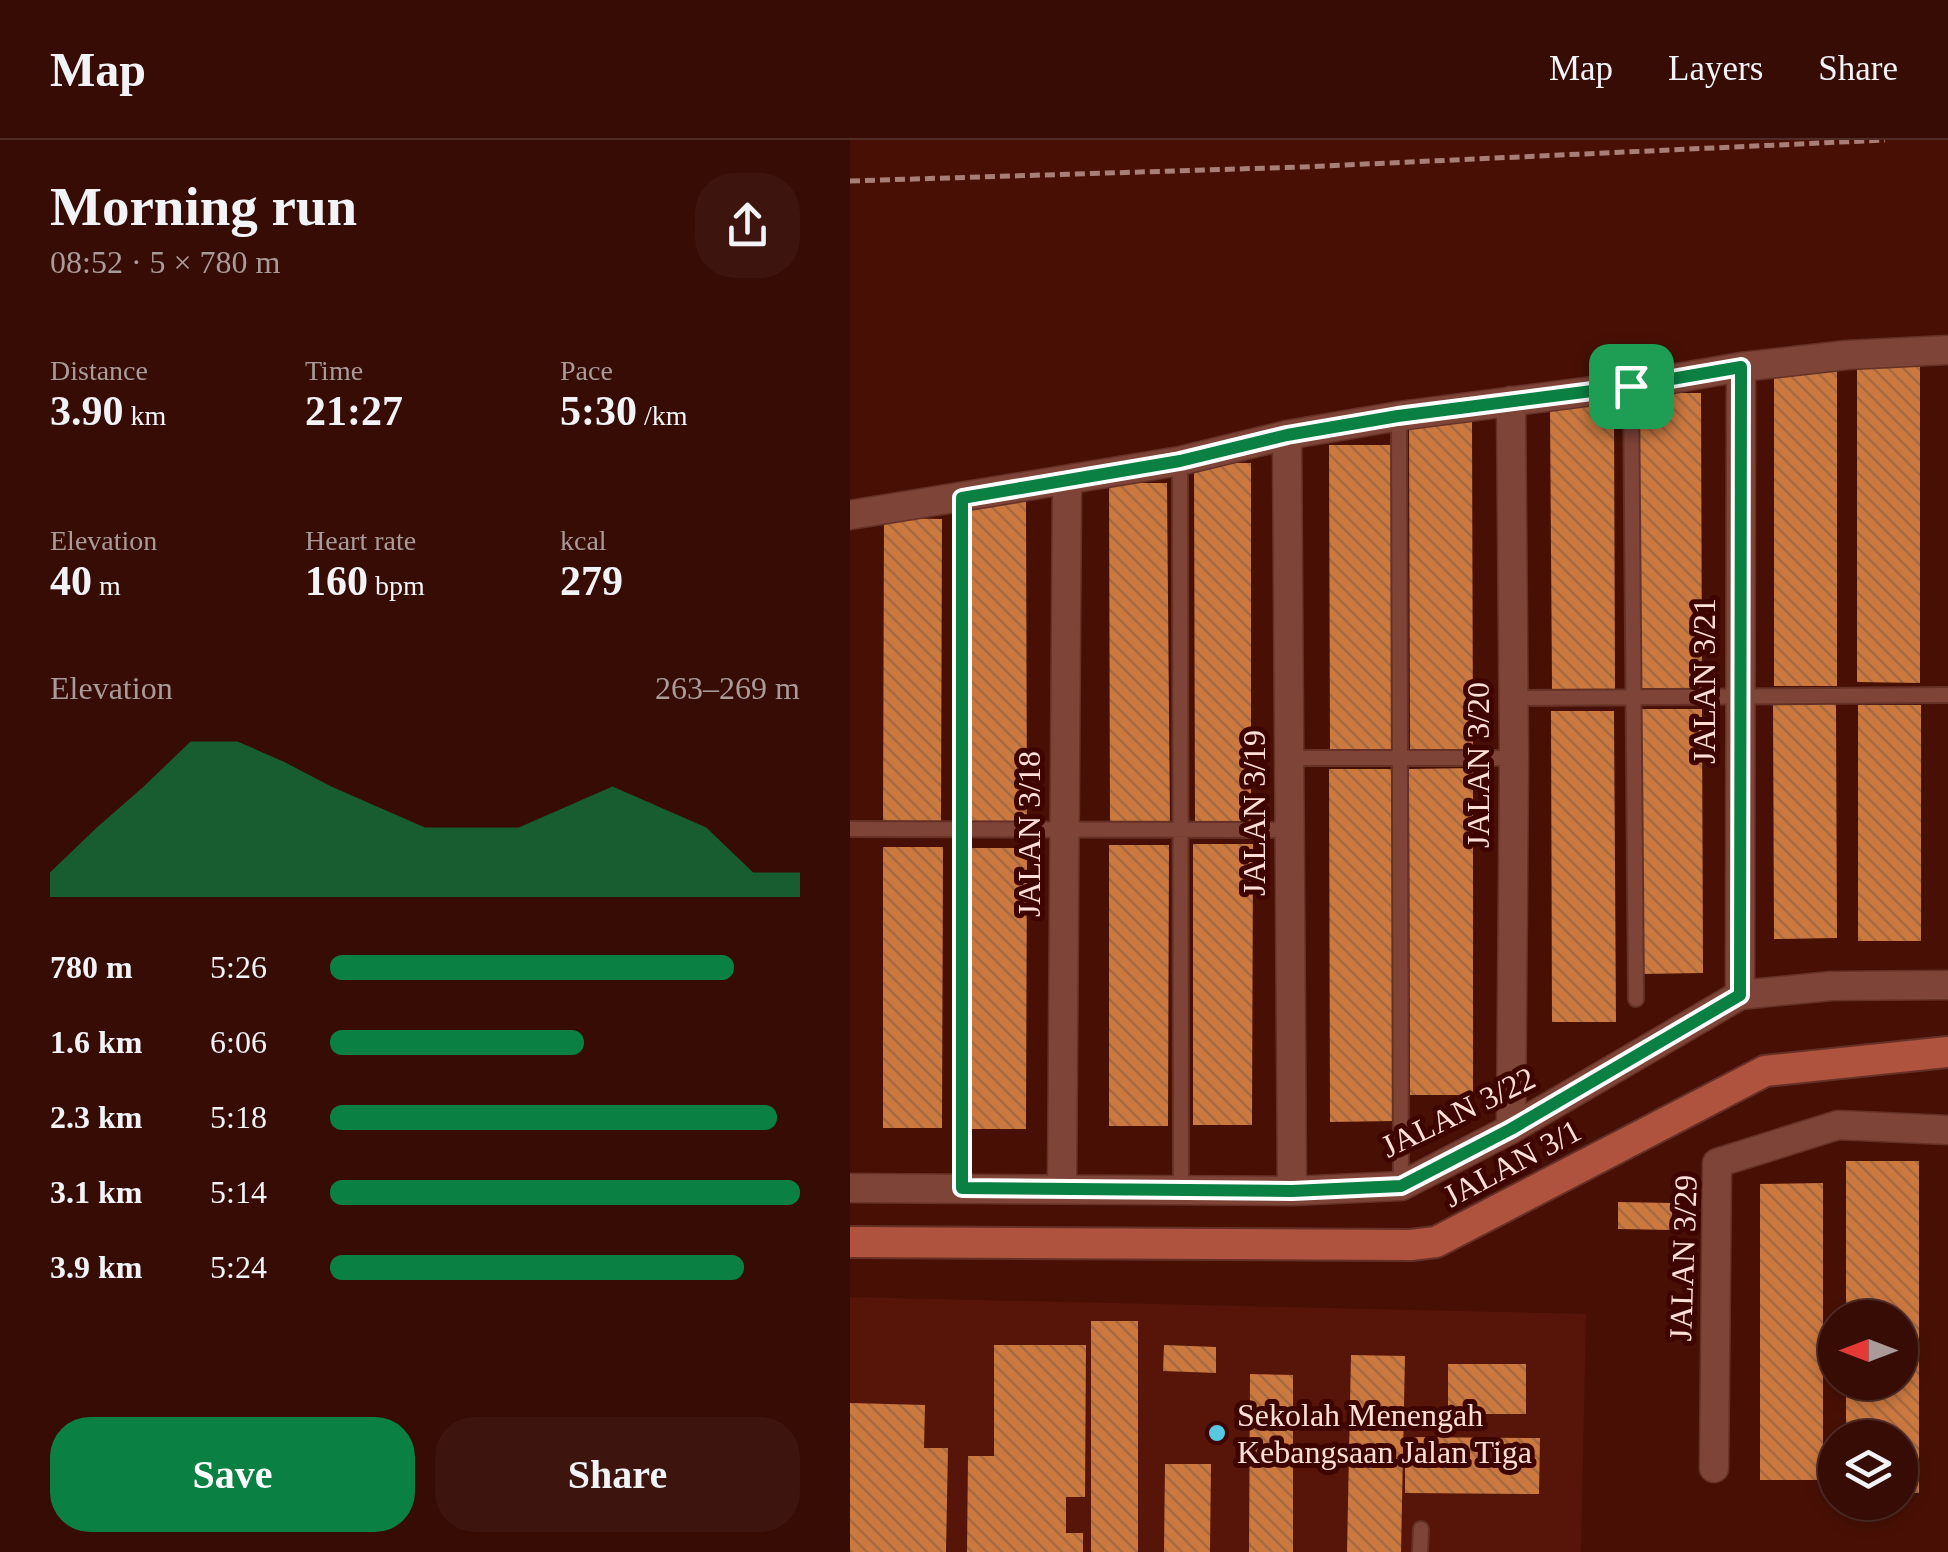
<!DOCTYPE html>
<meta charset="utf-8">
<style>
:root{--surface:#360c04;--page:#3d150e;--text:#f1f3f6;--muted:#aa9b9a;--line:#502c26;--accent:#0b8043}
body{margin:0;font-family:"Times New Roman",serif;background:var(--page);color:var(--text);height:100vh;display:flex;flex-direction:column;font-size:38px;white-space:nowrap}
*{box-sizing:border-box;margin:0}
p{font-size:32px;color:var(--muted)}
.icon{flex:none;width:55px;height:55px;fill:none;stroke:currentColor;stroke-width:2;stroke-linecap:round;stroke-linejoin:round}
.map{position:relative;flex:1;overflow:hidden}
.sheet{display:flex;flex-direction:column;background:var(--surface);width:850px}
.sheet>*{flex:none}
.needle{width:65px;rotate:270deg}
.controls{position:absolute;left:968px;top:1160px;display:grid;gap:20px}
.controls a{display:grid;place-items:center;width:100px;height:100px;border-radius:50%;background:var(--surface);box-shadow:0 5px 15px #0003,0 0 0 2px var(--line);font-size:50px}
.pin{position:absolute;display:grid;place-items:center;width:85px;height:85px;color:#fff;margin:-42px;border-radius:20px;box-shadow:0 5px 15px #0006}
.round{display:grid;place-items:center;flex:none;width:105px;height:105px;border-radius:40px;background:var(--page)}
.overview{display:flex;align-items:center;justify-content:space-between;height:170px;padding:0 50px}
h1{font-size:55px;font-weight:600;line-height:75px}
.stats{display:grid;grid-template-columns:repeat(3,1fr);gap:15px;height:170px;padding:10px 50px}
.stats div{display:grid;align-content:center}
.stats b{font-size:42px;font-weight:600}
.stats small{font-size:28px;font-weight:400}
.stats p{font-size:28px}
.chart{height:280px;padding:20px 50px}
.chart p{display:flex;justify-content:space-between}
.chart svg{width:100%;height:180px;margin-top:10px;fill:var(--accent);opacity:.7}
.cta{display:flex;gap:20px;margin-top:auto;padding:20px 50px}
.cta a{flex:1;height:115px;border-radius:40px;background:var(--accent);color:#fff;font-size:40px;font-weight:600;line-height:115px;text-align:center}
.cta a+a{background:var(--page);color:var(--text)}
ul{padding:0 50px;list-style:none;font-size:32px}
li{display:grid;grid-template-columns:160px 120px 1fr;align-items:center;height:75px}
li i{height:25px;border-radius:12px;background:var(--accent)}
header{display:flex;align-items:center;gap:60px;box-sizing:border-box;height:140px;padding:0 50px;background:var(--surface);border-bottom:2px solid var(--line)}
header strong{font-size:48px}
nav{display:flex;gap:55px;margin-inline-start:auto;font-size:35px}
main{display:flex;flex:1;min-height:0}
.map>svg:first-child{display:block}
</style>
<header>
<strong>Map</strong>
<nav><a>Map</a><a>Layers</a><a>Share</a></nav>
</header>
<main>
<section class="sheet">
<div class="overview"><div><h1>Morning run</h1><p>08:52 · 5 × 780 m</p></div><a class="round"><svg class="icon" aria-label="share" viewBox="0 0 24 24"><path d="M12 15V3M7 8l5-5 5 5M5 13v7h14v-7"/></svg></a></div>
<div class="stats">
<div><p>Distance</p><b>3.90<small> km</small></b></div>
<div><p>Time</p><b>21:27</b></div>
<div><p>Pace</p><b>5:30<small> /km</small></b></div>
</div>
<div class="stats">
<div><p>Elevation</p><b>40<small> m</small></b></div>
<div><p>Heart rate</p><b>160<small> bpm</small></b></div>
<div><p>kcal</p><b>279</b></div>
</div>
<div class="chart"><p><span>Elevation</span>263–269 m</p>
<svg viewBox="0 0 160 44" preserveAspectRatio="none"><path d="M0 44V38L10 27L20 17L30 6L40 6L50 11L60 17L70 22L80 27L90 27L100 27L110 22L120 17L130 22L140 27L150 38L160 38V44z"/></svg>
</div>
<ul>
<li><b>780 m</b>5:26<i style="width:86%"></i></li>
<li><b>1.6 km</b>6:06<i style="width:54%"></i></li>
<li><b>2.3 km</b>5:18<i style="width:95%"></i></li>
<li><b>3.1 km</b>5:14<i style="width:100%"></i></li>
<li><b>3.9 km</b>5:24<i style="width:88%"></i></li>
</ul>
<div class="cta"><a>Save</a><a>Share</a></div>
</section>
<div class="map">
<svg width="1098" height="1412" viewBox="0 0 1098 1412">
<defs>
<pattern id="building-back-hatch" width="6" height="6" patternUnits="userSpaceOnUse" patternTransform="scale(2.5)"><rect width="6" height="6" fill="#cc7940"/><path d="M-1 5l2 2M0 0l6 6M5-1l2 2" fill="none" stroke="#a66940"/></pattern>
</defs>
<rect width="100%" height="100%" fill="#481005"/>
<!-- built -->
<path fill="#561508" d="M0,1157L736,1174L731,1412H0Z"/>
<!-- building -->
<path fill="url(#building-back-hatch)" d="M1007,222H1070V543L1007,542Z
M924,231H987V546H924Z
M788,253H851L852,548H789Z
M700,266H764L765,549H702Z
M559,281H622L623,610H560Z
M479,305H542L543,610L480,611Z
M344,323H401V684H345Z
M259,343H317L320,686L260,687Z
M119,361H176L177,683H120Z
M34,378L92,379L91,683H33Z
M923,563H986L987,798L924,799Z
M1008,565H1071V801H1008Z
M789,569H852L853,833L790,834Z
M701,571H764L766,882H702Z
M623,628V955H560L559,629Z
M479,629H542L544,981L480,982Z
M343,704H403L402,985H343Z
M259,705H319L318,986H259Z
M33,707H93L92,988H33Z
M117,708H177L176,989H117Z
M996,1021H1069V1353H1050V1298H996V1242H1050V1178H996Z
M973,1043V1340H910V1044Z
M768,1062L822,1063V1090L768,1089Z
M241,1181H288V1412H241Z
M144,1205H236L235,1357H216V1393H233V1412H117L118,1316H144Z
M314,1205L366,1207V1233L313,1231Z
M501,1215L555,1216L551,1412H497Z
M598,1224H676V1274H598Z
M400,1234L443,1235V1412H399Z
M0,1263L75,1265L74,1308H98L96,1412H0Z
M555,1297L690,1298L689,1354L555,1353Z
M315,1324H361L360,1412H314Z"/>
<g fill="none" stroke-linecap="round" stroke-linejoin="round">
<defs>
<path id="lane" d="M781,246L786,859
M549,276L551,1046
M330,321L331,1050
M111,357L112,1048
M664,558L1098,555
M439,618H664
M0,689L440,690
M570,1412L571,1389"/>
<path id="street" d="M437,295L442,1051
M0,375L330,321L437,295L549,276L781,246L891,227L997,215L1098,210
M890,855L891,227
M661,989L664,618L661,261
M0,1048L442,1051L551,1046L661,989L890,855L981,846L1098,845
M212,1048L217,341
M864,1328L867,1023L988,985L1098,990"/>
<path id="secondary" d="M0,1102L561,1105L586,1102L915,931L1098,912"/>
</defs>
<!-- lane casing -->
<use href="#lane" stroke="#653127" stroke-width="18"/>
<!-- street casing -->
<use href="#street" stroke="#653127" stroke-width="31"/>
<!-- secondary casing -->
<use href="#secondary" stroke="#653127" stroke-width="34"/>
<!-- path -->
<path stroke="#a97e76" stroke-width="5" stroke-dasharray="10 5" stroke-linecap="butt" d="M0,41L452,27L1035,0"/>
<!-- lane -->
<use href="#lane" stroke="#7f4438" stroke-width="14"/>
<!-- street -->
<use href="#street" stroke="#7f4438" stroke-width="28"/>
<!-- secondary -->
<use href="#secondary" stroke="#af523e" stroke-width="30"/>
</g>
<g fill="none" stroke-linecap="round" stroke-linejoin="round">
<defs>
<path id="route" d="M891,227L890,855L661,989L551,1046L442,1051L112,1048V358L330,321L437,295L548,276L781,246Z"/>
</defs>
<!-- route casing -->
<use href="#route" stroke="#fff" stroke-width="20"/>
<!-- route -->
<use href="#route" stroke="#0b8043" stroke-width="12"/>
</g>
<!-- markers -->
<circle fill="#56c9e1" stroke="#3d0400" stroke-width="4" cx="367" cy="1293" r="10"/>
<g text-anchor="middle" stroke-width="10" stroke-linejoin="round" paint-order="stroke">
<!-- street labels -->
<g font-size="32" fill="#fddfd8" stroke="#3d0400">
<text transform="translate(854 541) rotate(-90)" y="11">JALAN 3/21</text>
<text transform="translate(628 625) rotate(-90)" y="11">JALAN 3/20</text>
<text transform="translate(404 673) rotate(-90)" y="11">JALAN 3/19</text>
<text transform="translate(179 694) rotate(-90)" y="11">JALAN 3/18</text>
<text transform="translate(608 972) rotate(-26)" y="11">JALAN 3/22</text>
<text transform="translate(662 1023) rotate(-28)" y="11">JALAN 3/1</text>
<text transform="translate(833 1118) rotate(-88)" y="11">JALAN 3/29</text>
</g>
<!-- poi labels -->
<g font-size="32" fill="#fddfd8" stroke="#3d0400" text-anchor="start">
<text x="387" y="1286">Sekolah Menengah<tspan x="387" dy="37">Kebangsaan Jalan Tiga</tspan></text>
</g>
</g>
</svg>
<div class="controls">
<a><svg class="needle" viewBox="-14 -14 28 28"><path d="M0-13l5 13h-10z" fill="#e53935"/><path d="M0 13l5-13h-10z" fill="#aa9b9a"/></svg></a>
<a><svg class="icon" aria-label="layers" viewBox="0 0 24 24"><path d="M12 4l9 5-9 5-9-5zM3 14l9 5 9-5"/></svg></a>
</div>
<div class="pin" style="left:781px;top:246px;background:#1e9e55"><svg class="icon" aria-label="arrive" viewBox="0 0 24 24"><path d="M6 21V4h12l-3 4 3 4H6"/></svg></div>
</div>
</main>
